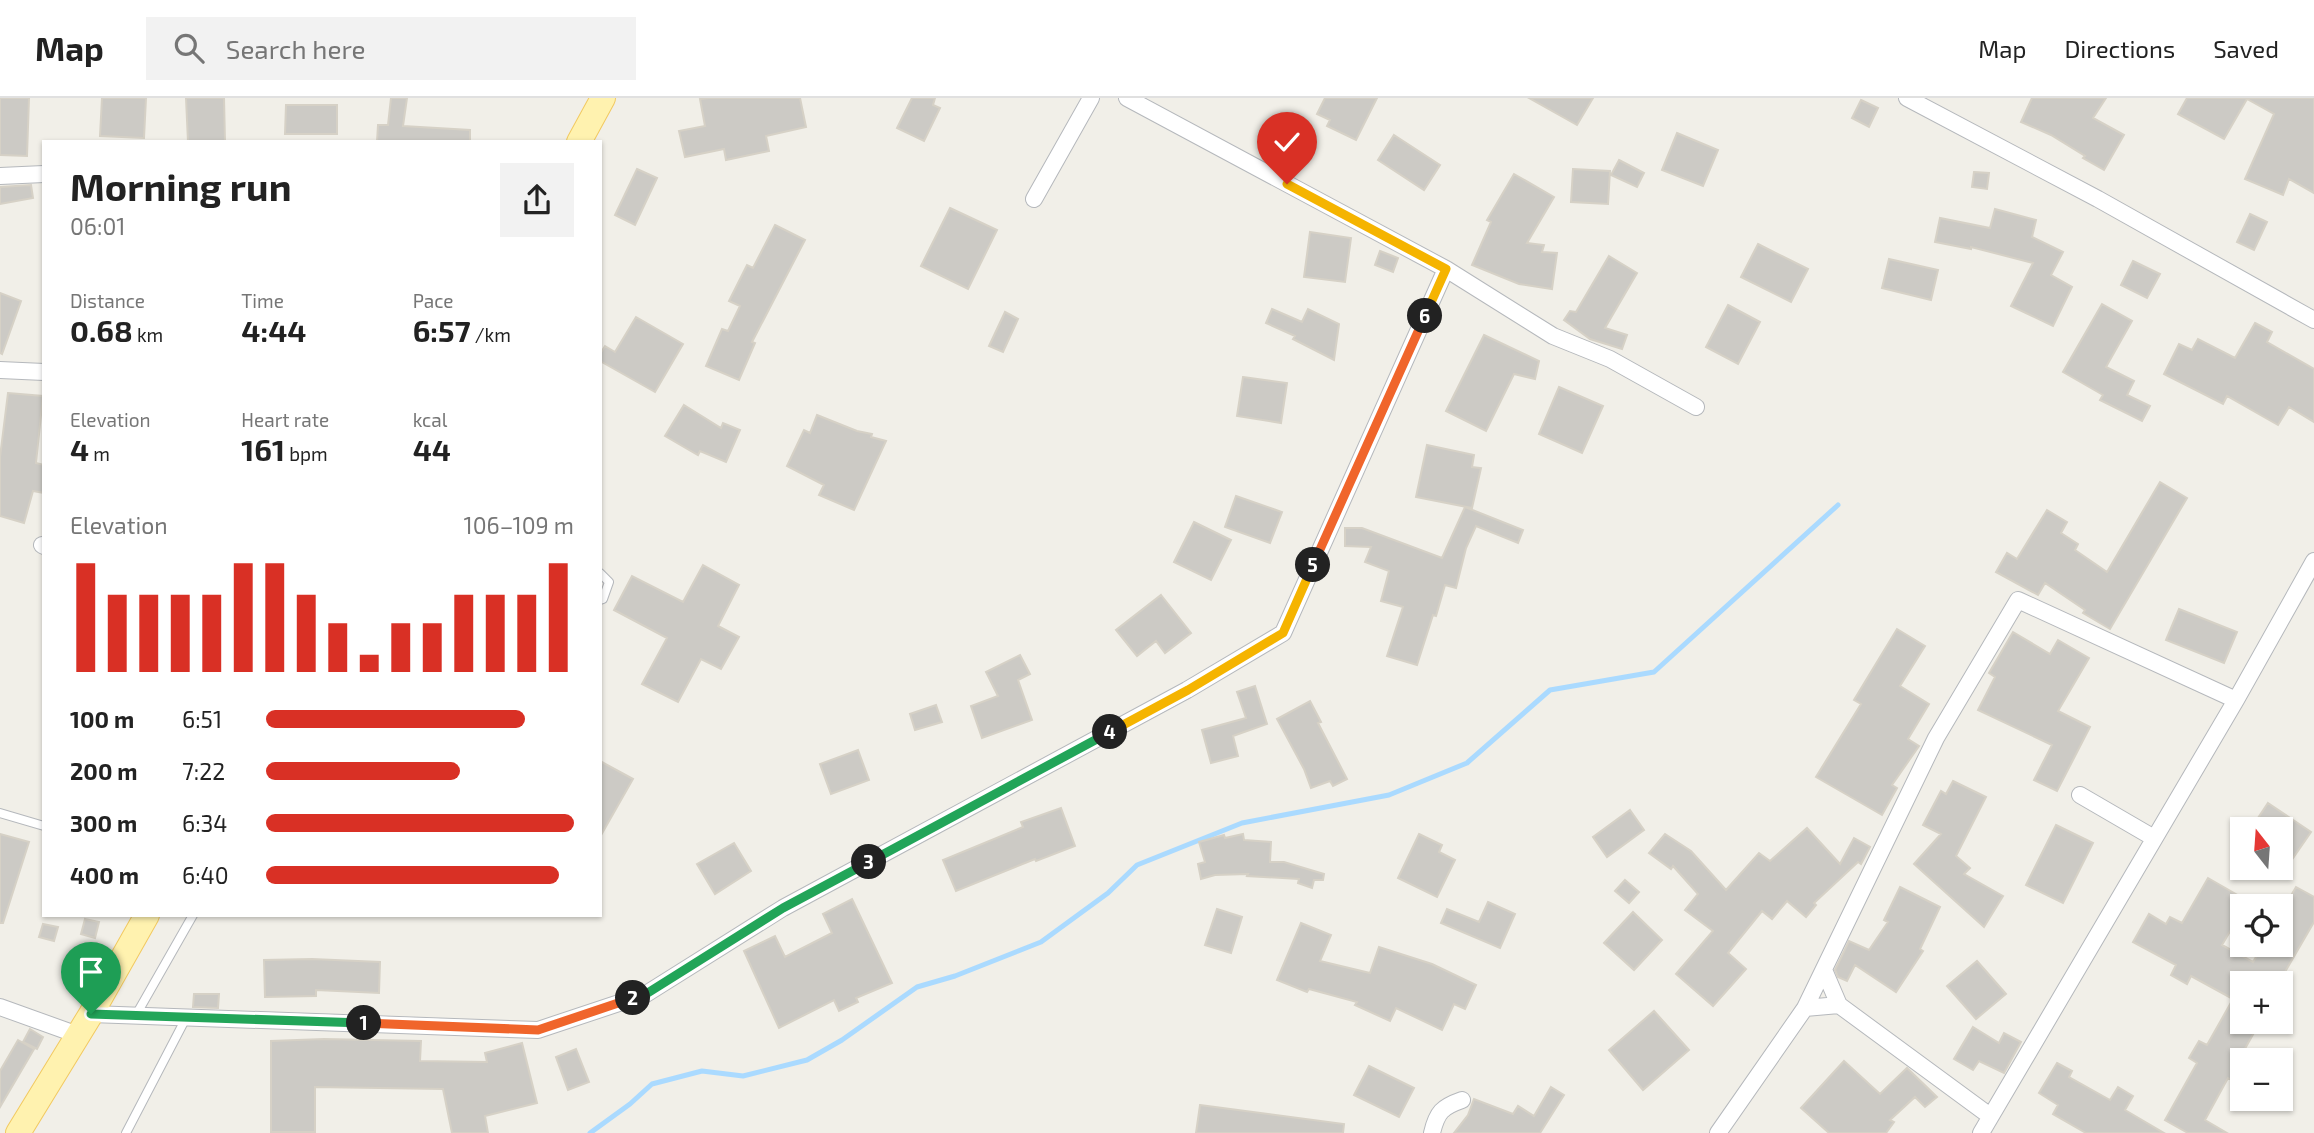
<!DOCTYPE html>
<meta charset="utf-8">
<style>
:root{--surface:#fff;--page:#f2f2f2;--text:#222;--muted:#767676;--line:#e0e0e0;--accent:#d93025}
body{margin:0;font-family:"Exo 2",sans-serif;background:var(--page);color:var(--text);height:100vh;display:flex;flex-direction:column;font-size:26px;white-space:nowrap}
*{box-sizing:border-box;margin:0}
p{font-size:23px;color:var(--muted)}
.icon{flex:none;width:38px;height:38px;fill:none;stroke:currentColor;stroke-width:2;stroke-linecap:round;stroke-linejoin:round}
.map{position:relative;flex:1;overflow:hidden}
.side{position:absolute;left:42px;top:42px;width:560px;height:777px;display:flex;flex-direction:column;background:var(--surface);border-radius:0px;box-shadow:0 2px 5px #0004}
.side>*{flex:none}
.needle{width:46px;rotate:343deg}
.fabs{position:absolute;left:2230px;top:719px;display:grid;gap:14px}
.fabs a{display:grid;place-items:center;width:63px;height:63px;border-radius:0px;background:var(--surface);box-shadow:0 2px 5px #0004;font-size:35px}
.pin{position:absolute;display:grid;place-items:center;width:60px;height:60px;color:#fff;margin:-72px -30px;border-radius:50% 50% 50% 0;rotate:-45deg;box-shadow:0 0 7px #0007}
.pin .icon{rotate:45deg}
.km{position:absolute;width:35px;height:35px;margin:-18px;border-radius:50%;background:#222;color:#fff;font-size:19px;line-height:35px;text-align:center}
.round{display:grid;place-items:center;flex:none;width:74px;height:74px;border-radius:0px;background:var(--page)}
.headline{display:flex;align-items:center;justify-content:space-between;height:119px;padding:0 28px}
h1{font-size:38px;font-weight:700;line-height:52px}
.figures{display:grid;grid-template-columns:repeat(3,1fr);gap:10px;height:119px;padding:7px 28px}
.figures div{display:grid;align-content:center}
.figures b{font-size:30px;font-weight:700}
.figures small{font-size:19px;font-weight:400}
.figures p{font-size:19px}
.chart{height:196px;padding:14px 28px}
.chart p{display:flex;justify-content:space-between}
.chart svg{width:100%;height:126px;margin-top:7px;stroke:var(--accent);stroke-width:6}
ul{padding:0 28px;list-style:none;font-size:23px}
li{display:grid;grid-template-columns:112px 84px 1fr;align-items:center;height:52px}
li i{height:18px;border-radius:9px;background:var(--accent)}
header{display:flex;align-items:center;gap:42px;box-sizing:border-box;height:98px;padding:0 35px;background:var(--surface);border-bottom:2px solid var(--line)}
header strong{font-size:33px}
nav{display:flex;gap:38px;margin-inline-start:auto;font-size:24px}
.search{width:490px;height:63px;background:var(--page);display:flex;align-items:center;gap:18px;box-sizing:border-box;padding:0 24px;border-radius:0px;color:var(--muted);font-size:26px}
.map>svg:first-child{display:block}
</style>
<header>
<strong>Map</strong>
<div class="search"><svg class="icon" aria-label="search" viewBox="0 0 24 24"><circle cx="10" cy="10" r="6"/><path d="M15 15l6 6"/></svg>Search here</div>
<nav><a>Map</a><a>Directions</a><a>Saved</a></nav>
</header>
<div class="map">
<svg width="2314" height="1035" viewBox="0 0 2314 1035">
<rect width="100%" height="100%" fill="#f1efe8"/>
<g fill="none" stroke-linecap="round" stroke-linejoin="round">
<!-- stream -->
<path stroke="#aadaff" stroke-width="5" d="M590,1035L630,1006L652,986L702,973L743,978L807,962L842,942L917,889L955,878L1041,844L1108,795L1137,767L1242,725L1389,697L1467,665L1550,592L1654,574L1838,407"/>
</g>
<!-- building -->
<path fill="#cccac5" stroke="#d6d1c6" stroke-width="2" d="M0,0H29L27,58L0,57Z
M102,0H146L144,40L100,38Z
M186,0H224L225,44H188Z
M391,0H407L403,28L470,32V44H377L378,27H388Z
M708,0H800L806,29L766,38L769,53L726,62L724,51L685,59L679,33L705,28L700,1Z
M912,0H935L933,7L940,10L924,43L897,30Z
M1325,0H1377L1356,42L1327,28L1330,22L1317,16Z
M1529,0H1593L1577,27Z
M2032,0H2106L2093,20L2124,37L2104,72L2083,60L2085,58L2051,37L2021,24Z
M2187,0H2314V95L2289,81L2283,97L2245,81L2274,16L2247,1L2224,41L2178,16Z
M1861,2L1878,10L1869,29L1852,20Z
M286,7H337V36H285Z
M1677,35L1718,52L1703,88L1662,72Z
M1394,37L1440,67L1424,92L1378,62Z
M1619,62L1644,75L1637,89L1611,77Z
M637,71L657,80L635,127L615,117Z
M1573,71L1610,73L1608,106L1571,104Z
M1974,74L1989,75L1987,91L1972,89Z
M1514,76L1554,99L1527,145L1544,147L1542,154L1557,155L1552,191L1519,186L1472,167L1491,124L1487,122Z
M31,87L33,100L0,106V89Z
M950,110L997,132L968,191L921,168Z
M1995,111L2036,122L2032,139L2063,154L2051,177L2072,189L2053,228L2011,208L2033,165L1971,149V151L1935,144L1940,120L1990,130Z
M2250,116L2267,124L2254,152L2237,144Z
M775,127L805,142L752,244L755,245L739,282L706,268L722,231L728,233L740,208L729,203L747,167L753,170Z
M1310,134L1351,140L1345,184L1304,179Z
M1758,146L1808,171L1791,204L1741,179Z
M1380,153L1398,160L1393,174L1375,167Z
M1609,158L1637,175L1605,230L1627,237L1622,251L1590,241L1564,222L1570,213L1576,214Z
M1889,161L1938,172L1931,202L1882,190Z
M2133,163L2160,176L2147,200L2121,187Z
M0,195L21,203L2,256L0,255Z
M2102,206L2132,223L2106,269L2134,283L2127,297L2150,308L2142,323L2100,302L2103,297L2063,274Z
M1728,207L1760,224L1738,266L1706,249Z
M1272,211L1302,224L1308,211L1339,226L1334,262L1293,241L1295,238L1266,225Z
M1005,214L1018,221L1003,254L989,248Z
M636,219L683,246L655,294L600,263V256L605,248L615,254Z
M2255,225L2272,234L2267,244L2314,271V324L2289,309L2278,327L2227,298L2223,306L2164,276L2179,246L2192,252L2198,241L2235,260Z
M1484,237L1539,263L1535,281L1514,276L1486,333L1446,313Z
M1243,279L1287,285L1281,325L1237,318Z
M1559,289L1603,308L1582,355L1539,336Z
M8,295L43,298L36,365L44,367V395L33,393L24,425L0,418V359Z
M684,307L721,330L723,325L740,332L726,364L700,353L698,357L665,338Z
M817,317L857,333L872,336L871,339L886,343L854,412L819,397L824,387L787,368L804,332L810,335Z
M1427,347L1474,357L1472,369L1481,370L1472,410L1416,399Z
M2160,384L2187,400L2110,531L2083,515L2085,512L2045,485L2038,497L1996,474L2007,455L2017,461L2047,412L2067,424L2061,435L2078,446L2075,452L2107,474Z
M1236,398L1282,414L1270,445L1225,429Z
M1465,409L1523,432L1518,445L1476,428L1466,450L1456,490L1445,487L1436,518L1433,517L1417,567L1387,558L1403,509L1381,503L1389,473L1365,464L1371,449L1345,448V430H1362L1442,460Z
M1194,424L1231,442L1211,482L1174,464Z
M703,467L739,487L718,528L739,539L721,571L701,561L678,604L642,586L667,540L614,512L632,478L683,504Z
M1161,497L1191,535L1165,555L1156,543L1137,558L1116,532Z
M2179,511L2237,534L2224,565L2166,542Z
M1897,531L1925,548L1900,588L1929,606L1908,641L1919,648L1892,687L1897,690L1882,717L1816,679L1861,606L1854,602Z
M2013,534L2050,556L2058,542L2089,560L2058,613L2090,629L2057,693L2034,682L2052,647L1978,612L1995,579L1989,575Z
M1020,557L1030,576L1018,582L1032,622L982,640L971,608L998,598L986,574Z
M1255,588L1267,626L1233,638L1238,658L1211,665L1202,632L1246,620L1237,594Z
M1310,603L1321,624L1318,625L1347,681L1333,688L1330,683L1311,690L1304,671L1277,621Z
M936,607L942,624L915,632L910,616Z
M858,652L869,682L831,696L820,666Z
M600,663L633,681L600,739Z
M1953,683L1986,699L1956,758L1970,770L1964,776L2003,798L1984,829L1914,766L1941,736L1923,727L1941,693L1946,696Z
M2268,705L2311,734L2280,779V732H2250Z
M1061,710L1075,748L1036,763L1035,761L956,793L943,762L1023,729L1021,724Z
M1630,712L1644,732L1607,759L1593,739Z
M2056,727L2093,745L2063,805L2026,787Z
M1807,730L1840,766L1854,740L1870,749L1861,766L1858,764L1814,805L1816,807L1806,819L1787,803L1772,821L1762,813L1728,855L1746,871L1713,908L1676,876L1713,833L1685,812L1698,796L1673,768L1671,771L1649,755L1665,736L1691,753L1726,792L1759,755L1770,763Z
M0,736L29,744L3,825H0Z
M1243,736L1244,742L1271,744L1270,764H1284L1324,776L1323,782H1314L1312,790L1298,785L1299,781L1247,778L1248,776L1215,777L1201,781L1198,766L1205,764L1199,744L1224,737L1225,740Z
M1419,736L1442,747L1439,754L1455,762L1437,799L1398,780Z
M734,745L751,773L715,796L697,766Z
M2208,780L2248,803L2245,808H2242V813L2222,847L2253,864L2263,847H2280V816L2296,789L2314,799V824L2278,886H2242V924H2260L2242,956V988L2228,980L2205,1022L2227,1035H2188L2165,1022L2197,965L2189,960L2199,943L2207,947L2233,901L2191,878L2187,886L2171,877L2176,867L2133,844L2149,816L2166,826L2170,819L2182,825Z
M1625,782L1639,794L1629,805L1615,793Z
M1900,789L1940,809L1920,851L1923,853L1896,894L1855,867L1847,883L1838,879L1835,872L1849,843L1869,852L1888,824L1884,822Z
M852,801L892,885L856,900L858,904L839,913L834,902L779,930L744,853L775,838L785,859L832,835L823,816Z
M1488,804L1515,816L1500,850L1441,825L1447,811L1479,824Z
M1217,811L1242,819L1231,855L1205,847Z
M1633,814L1662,842L1634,872L1604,845Z
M85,821L99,824L95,840L81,836Z
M1301,825L1331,837L1320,863L1370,875L1379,849L1432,866L1476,887L1465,911L1454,906L1442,932L1396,910L1390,923L1355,907L1357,904L1309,891L1307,894L1277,882Z
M43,826L58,829L54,843L39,839Z
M312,861L380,864L379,895L316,892V898L265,899L264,862Z
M1977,863L2006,896L1976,921L1947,888Z
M194,896H219L218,910L193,909Z
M1654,913L1689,952L1643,992L1609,952Z
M1973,929L1999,945L2004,935L2021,944L2004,975L1979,963L1973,972L1954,961Z
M30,931L43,939L37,951L23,944Z
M324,941L421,943L420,963L487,964L485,955L522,945L537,1005L485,1018L488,1035H452L443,991L315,989V1034H271V943Z
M18,942L34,951L0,1009V973Z
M576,951L589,984L568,992L556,959Z
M1844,963L1880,996L1907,970L1937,999L1925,1009L1915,999L1890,1022L1894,1024L1886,1035H1829L1801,1010Z
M2057,965L2072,973L2069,979L2110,1002L2118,989L2133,998L2125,1012L2164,1035H2086L2053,1016L2058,1007L2039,995Z
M1369,968L1414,990L1399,1019L1354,997Z
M1551,989L1564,997L1540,1035H1454L1468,1017L1474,1001L1513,1016L1518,1008L1534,1018Z
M1200,1007L1344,1026L1343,1035H1196Z"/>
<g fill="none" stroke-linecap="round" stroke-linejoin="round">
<defs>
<path id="lane" d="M600,475L609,484L603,501L600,502
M0,715L44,728
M136,917L193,817
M126,1035L186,920"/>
<path id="street" d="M1127,0L1446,171L1553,238L1610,261L1696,309
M1907,0L2098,101L2314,222
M0,78L44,76
M1034,101L1091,0
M0,272L44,274
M42,447L44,448
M2080,697L2154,740
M1824,872L1839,907L1990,1018
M0,909L78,937
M1805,910L1839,907
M91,916L538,932L646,896L783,810L1187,592L1283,535L1446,171
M1432,1035C1437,1014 1442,1009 1462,1002
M1718,1035L1805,910L1936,640L2018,502L2236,602
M1981,1035L2236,602L2314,463"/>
<path id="primary" d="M579,44L603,0
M18,1035L91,916L147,817"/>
</defs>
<!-- lane casing -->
<use href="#lane" stroke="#b5b8bc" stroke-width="10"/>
<!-- street casing -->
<use href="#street" stroke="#b5b8bc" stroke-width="18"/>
<!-- primary casing -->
<use href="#primary" stroke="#f2c960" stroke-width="26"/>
<!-- lane -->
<use href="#lane" stroke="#fff" stroke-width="8"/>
<!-- street -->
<use href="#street" stroke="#fff" stroke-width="16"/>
<!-- primary -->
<use href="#primary" stroke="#fff2af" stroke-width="24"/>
</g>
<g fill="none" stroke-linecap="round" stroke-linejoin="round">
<defs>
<path id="split-1" d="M91,916L364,925"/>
<path id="split-2" d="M364,925L538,932L633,900"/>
<path id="split-3" d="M633,900L646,896L783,810L869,764"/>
<path id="split-4" d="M869,764L1110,634"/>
<path id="split-5" d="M1110,634L1188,592L1283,535L1313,467"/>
<path id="split-6" d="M1313,467L1425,218"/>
<path id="split-7" d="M1287,86L1446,171L1425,218"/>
</defs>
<!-- split-1 casing -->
<use href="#split-1" stroke="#fff" stroke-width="14"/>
<!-- split-2 casing -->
<use href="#split-2" stroke="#fff" stroke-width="14"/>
<!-- split-3 casing -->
<use href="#split-3" stroke="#fff" stroke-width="14"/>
<!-- split-4 casing -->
<use href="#split-4" stroke="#fff" stroke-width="14"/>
<!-- split-5 casing -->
<use href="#split-5" stroke="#fff" stroke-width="14"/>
<!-- split-6 casing -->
<use href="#split-6" stroke="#fff" stroke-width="14"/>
<!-- split-7 casing -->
<use href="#split-7" stroke="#fff" stroke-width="14"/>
<!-- split-1 -->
<use href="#split-1" stroke="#22a559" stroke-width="9"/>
<!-- split-2 -->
<use href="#split-2" stroke="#f0652b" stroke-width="9"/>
<!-- split-3 -->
<use href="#split-3" stroke="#22a559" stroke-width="9"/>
<!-- split-4 -->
<use href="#split-4" stroke="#22a559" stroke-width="9"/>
<!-- split-5 -->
<use href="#split-5" stroke="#f5b400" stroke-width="9"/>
<!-- split-6 -->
<use href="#split-6" stroke="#f0652b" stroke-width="9"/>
<!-- split-7 -->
<use href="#split-7" stroke="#f5b400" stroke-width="9"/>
</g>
</svg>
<div class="fabs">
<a><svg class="needle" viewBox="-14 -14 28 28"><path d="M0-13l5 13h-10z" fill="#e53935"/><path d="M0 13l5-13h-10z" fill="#767676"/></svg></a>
<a><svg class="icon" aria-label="locate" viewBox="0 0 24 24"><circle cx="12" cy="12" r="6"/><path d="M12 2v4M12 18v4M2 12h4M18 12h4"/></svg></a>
<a>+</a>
<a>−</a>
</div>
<div class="pin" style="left:91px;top:916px;background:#1e9e55"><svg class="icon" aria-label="arrive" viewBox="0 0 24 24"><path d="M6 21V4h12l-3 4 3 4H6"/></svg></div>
<div class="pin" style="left:1287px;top:86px;background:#d93025"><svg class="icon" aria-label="check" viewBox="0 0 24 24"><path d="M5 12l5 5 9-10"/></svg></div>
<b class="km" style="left:364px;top:925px">1</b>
<b class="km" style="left:633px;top:900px">2</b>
<b class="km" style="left:869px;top:764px">3</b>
<b class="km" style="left:1110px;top:634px">4</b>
<b class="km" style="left:1313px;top:467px">5</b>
<b class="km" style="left:1425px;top:218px">6</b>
<section class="side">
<div class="headline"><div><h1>Morning run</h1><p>06:01</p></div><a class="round"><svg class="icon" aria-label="share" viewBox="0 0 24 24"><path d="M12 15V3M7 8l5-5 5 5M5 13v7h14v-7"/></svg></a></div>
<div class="figures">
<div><p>Distance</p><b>0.68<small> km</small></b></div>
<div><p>Time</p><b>4:44</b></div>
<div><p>Pace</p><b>6:57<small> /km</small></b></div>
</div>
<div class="figures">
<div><p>Elevation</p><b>4<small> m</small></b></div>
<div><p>Heart rate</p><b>161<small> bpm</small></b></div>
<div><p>kcal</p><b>44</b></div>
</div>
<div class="chart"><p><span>Elevation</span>106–109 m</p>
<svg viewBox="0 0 160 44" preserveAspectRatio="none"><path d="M5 44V6M15 44V17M25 44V17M35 44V17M45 44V17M55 44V6M65 44V6M75 44V17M85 44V27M95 44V38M105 44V27M115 44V27M125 44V17M135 44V17M145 44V17M155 44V6"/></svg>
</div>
<ul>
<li><b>100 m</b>6:51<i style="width:84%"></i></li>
<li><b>200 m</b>7:22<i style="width:63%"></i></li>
<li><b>300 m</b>6:34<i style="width:100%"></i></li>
<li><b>400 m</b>6:40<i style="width:95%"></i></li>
</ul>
</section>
</div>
